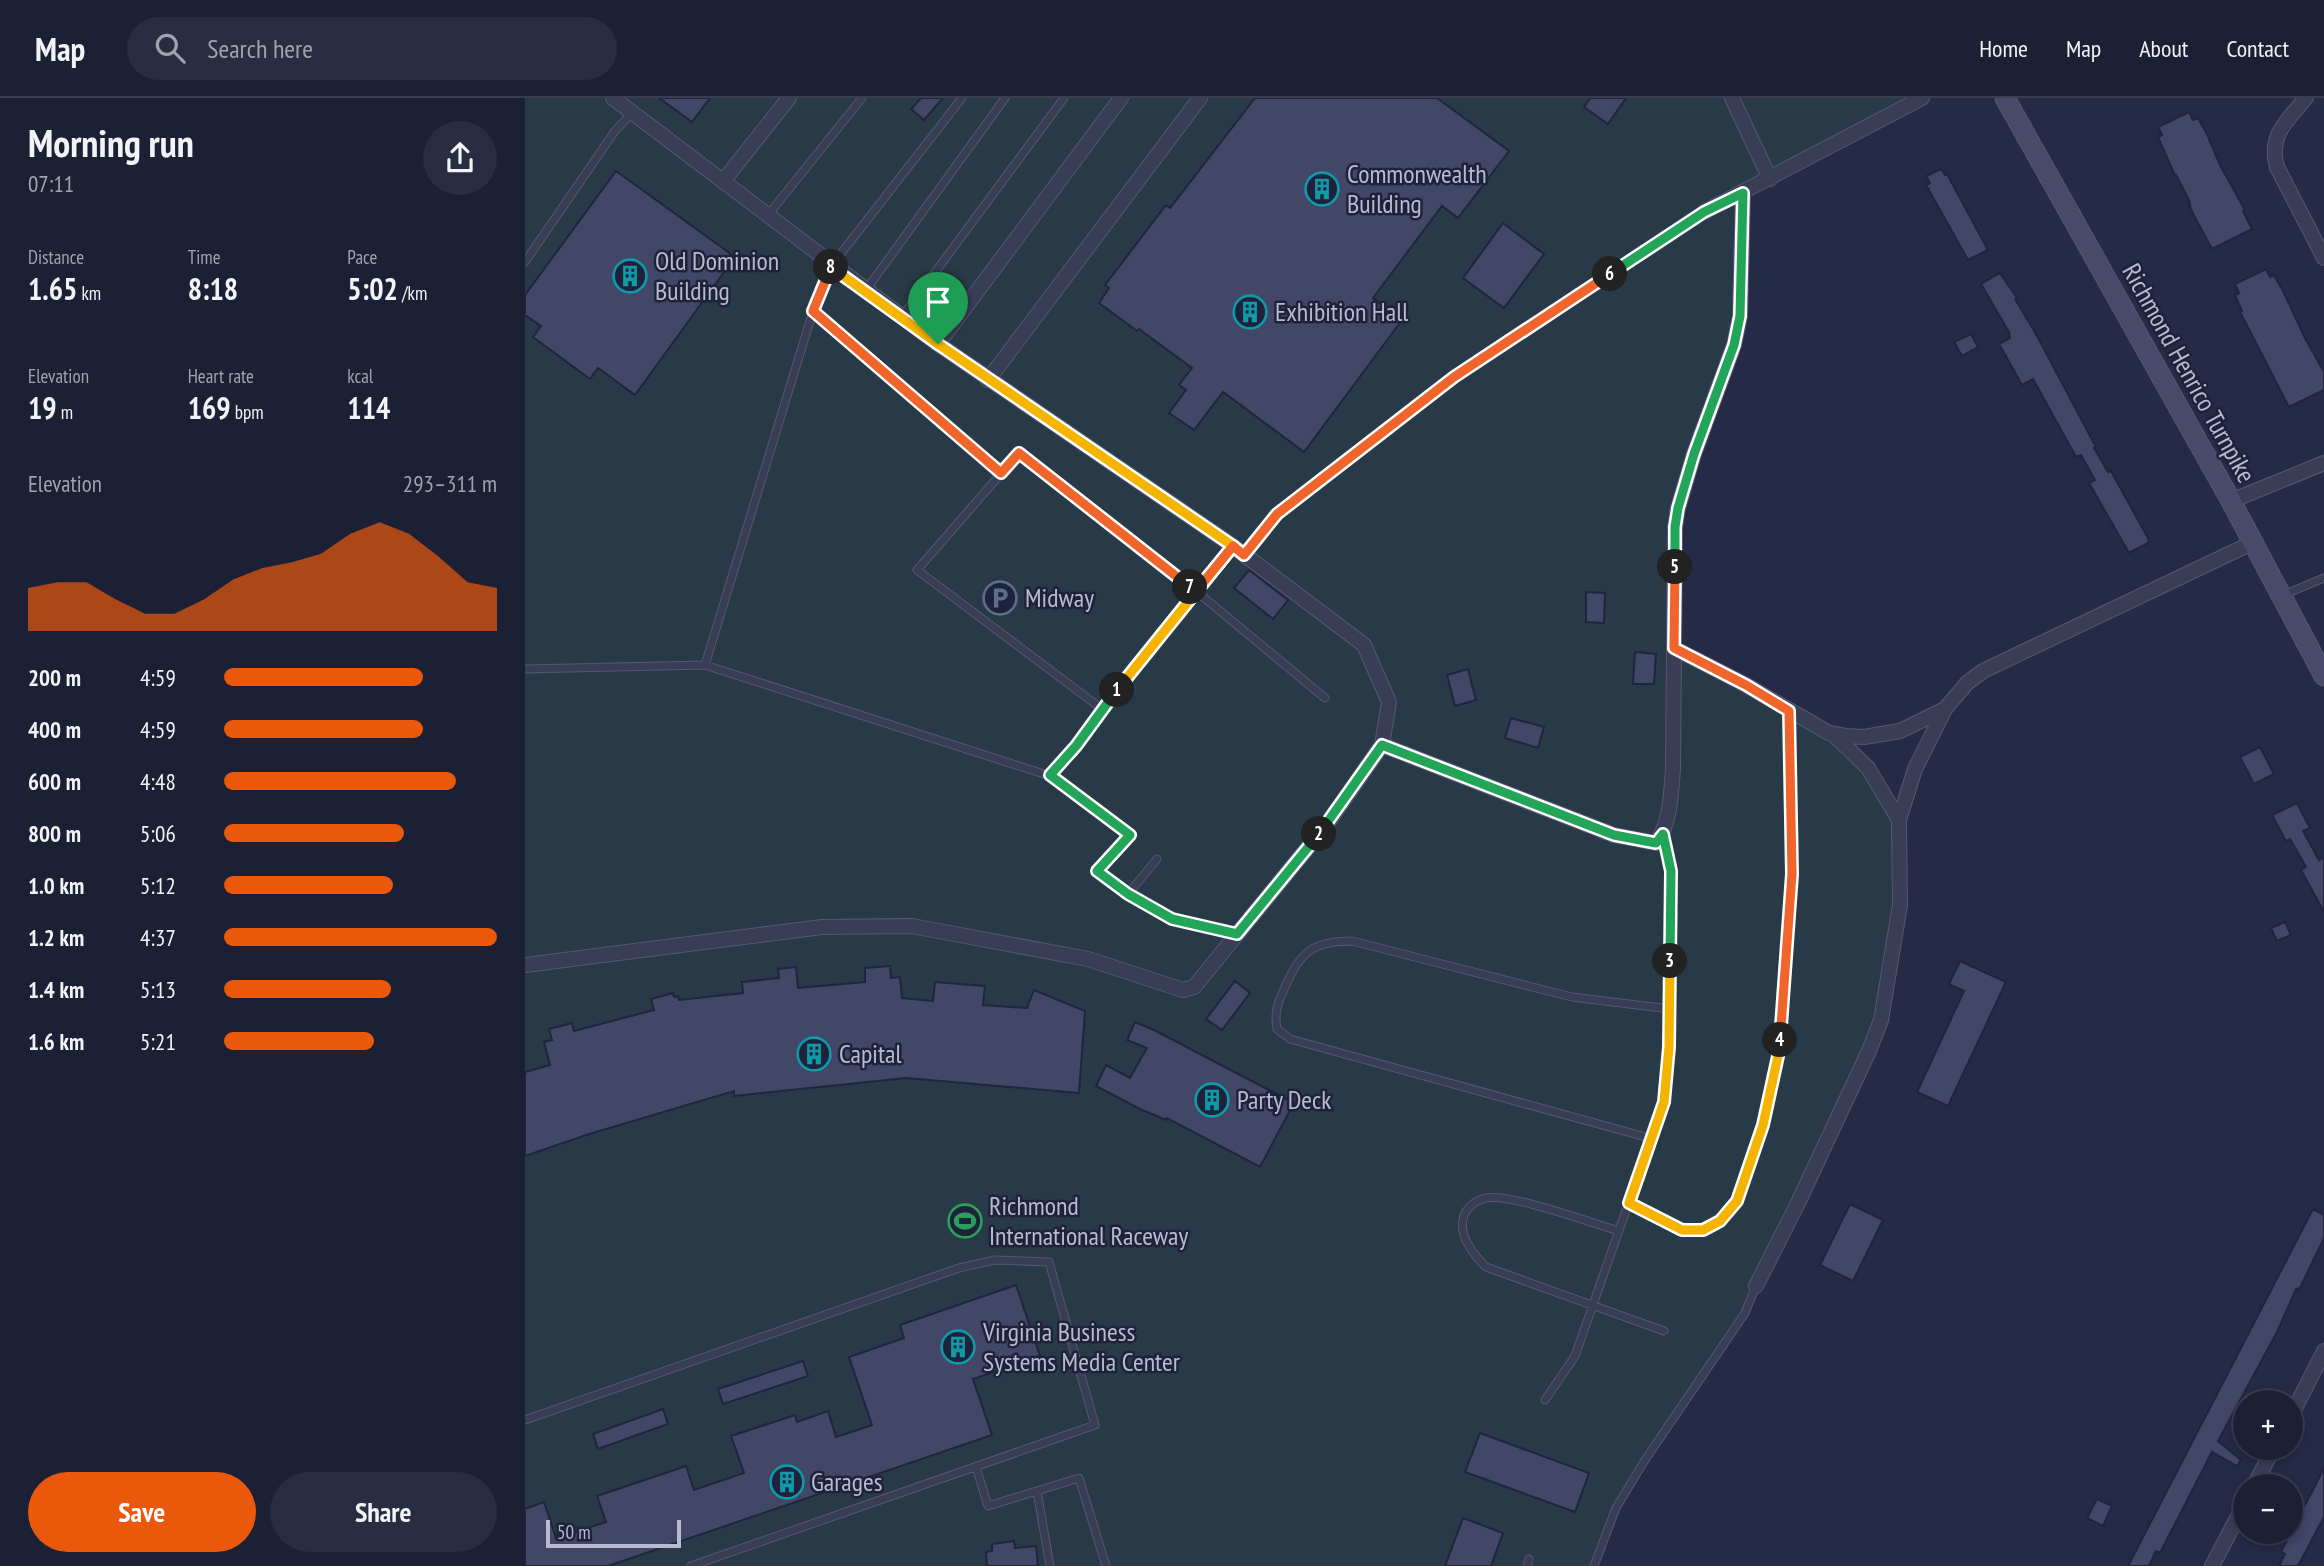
<!DOCTYPE html>
<meta charset="utf-8">
<style>
:root{--surface:#1c2035;--page:#292d41;--text:#f1f3f6;--muted:#a0a3ad;--line:#3a3e50;--accent:#ea580c}
body{margin:0;font-family:"PT Sans Narrow",sans-serif;background:var(--page);color:var(--text);height:100vh;display:flex;flex-direction:column;font-size:26px;white-space:nowrap}
*{box-sizing:border-box;margin:0}
p{font-size:23px;color:var(--muted)}
.icon{flex:none;width:38px;height:38px;fill:none;stroke:currentColor;stroke-width:2;stroke-linecap:round;stroke-linejoin:round}
.map{position:relative;flex:1;overflow:hidden}
.side{display:flex;flex-direction:column;background:var(--surface);width:525px}
.side>*{flex:none}
.tools{position:absolute;left:1708px;top:1292px;display:grid;gap:14px}
.tools a{display:grid;place-items:center;width:70px;height:70px;border-radius:50%;background:var(--surface);box-shadow:0 4px 10px #0003,0 0 0 2px var(--line);font-size:35px}
.scale{position:absolute;left:21px;bottom:18px;width:135px;box-sizing:border-box;padding-left:7px;border:4px solid #b8bacf;border-top:0;font-size:19px;line-height:24px;white-space:nowrap;color:#b8bacf;-webkit-text-stroke:5px #1f223b;paint-order:stroke}
.pin{position:absolute;display:grid;place-items:center;width:60px;height:60px;color:#fff;margin:-72px -30px;border-radius:50% 50% 50% 0;rotate:-45deg;box-shadow:0 0 7px #0007}
.pin .icon{rotate:45deg}
.km{position:absolute;width:35px;height:35px;margin:-18px;border-radius:50%;background:#222;color:#fff;font-size:19px;line-height:35px;text-align:center}
.round{display:grid;place-items:center;flex:none;width:74px;height:74px;border-radius:37px;background:var(--page)}
.overview{display:flex;align-items:center;justify-content:space-between;height:119px;padding:0 28px}
h1{font-size:38px;font-weight:700;line-height:52px}
.figures{display:grid;grid-template-columns:repeat(3,1fr);gap:10px;height:119px;padding:7px 28px}
.figures div{display:grid;align-content:center}
.figures b{font-size:30px;font-weight:700}
.figures small{font-size:19px;font-weight:400}
.figures p{font-size:19px}
.chart{height:196px;padding:14px 28px}
.chart p{display:flex;justify-content:space-between}
.chart svg{width:100%;height:126px;margin-top:7px;fill:var(--accent);opacity:.7}
.primary-button{display:flex;gap:14px;margin-top:auto;padding:14px 28px}
.primary-button a{flex:1;height:80px;border-radius:42px;background:var(--accent);color:#fff;font-size:28px;font-weight:700;line-height:80px;text-align:center}
.primary-button a+a{background:var(--page);color:var(--text)}
ul{padding:0 28px;list-style:none;font-size:23px}
li{display:grid;grid-template-columns:112px 84px 1fr;align-items:center;height:52px}
li i{height:18px;border-radius:9px;background:var(--accent)}
header{display:flex;align-items:center;gap:42px;box-sizing:border-box;height:98px;padding:0 35px;background:var(--surface);border-bottom:2px solid var(--line)}
header strong{font-size:33px}
nav{display:flex;gap:38px;margin-inline-start:auto;font-size:24px}
.search{width:490px;height:63px;background:var(--page);display:flex;align-items:center;gap:18px;box-sizing:border-box;padding:0 24px;border-radius:38px;color:var(--muted);font-size:26px}
main{display:flex;flex:1;min-height:0}
.map>svg:first-child{display:block}
</style>
<header>
<strong>Map</strong>
<div class="search"><svg class="icon" aria-label="search" viewBox="0 0 24 24"><circle cx="10" cy="10" r="6"/><path d="M15 15l6 6"/></svg>Search here</div>
<nav><a>Home</a><a>Map</a><a>About</a><a>Contact</a></nav>
</header>
<main>
<section class="side">
<div class="overview"><div><h1>Morning run</h1><p>07:11</p></div><a class="round"><svg class="icon" aria-label="share" viewBox="0 0 24 24"><path d="M12 15V3M7 8l5-5 5 5M5 13v7h14v-7"/></svg></a></div>
<div class="figures">
<div><p>Distance</p><b>1.65<small> km</small></b></div>
<div><p>Time</p><b>8:18</b></div>
<div><p>Pace</p><b>5:02<small> /km</small></b></div>
</div>
<div class="figures">
<div><p>Elevation</p><b>19<small> m</small></b></div>
<div><p>Heart rate</p><b>169<small> bpm</small></b></div>
<div><p>kcal</p><b>114</b></div>
</div>
<div class="chart"><p><span>Elevation</span>293–311 m</p>
<svg viewBox="0 0 160 44" preserveAspectRatio="none"><path d="M0 44V29L10 27L20 27L30 33L40 38L50 38L60 33L70 26L80 22L90 20L100 17L110 10L120 6L130 10L140 18L150 27L160 29V44z"/></svg>
</div>
<ul>
<li><b>200 m</b>4:59<i style="width:73%"></i></li>
<li><b>400 m</b>4:59<i style="width:73%"></i></li>
<li><b>600 m</b>4:48<i style="width:85%"></i></li>
<li><b>800 m</b>5:06<i style="width:66%"></i></li>
<li><b>1.0 km</b>5:12<i style="width:62%"></i></li>
<li><b>1.2 km</b>4:37<i style="width:100%"></i></li>
<li><b>1.4 km</b>5:13<i style="width:61%"></i></li>
<li><b>1.6 km</b>5:21<i style="width:55%"></i></li>
</ul>
<div class="primary-button"><a>Save</a><a>Share</a></div>
</section>
<div class="map">
<svg width="1799" height="1468" viewBox="0 0 1799 1468">
<rect width="100%" height="100%" fill="#252a47"/>
<!-- green -->
<path fill="#283a47" d="M0,0H1397L1218,95L1215,218L1153,410L1149,550L1309,637L1374,722V752L1356,922L1231,1188L1182,1280L1122,1350L1067,1468H0Z"/>
<!-- building -->
<path fill="#424667" stroke="#21243d" stroke-width="2" d="M134,0H185L167,24Z
M396,0H418L399,22L386,11Z
M730,0H912L984,53L933,120L917,108L848,200L877,222L779,354L698,294L669,332L644,315L661,292L654,287L667,270L614,231L612,233L574,205L584,190L580,187L641,107L645,110Z
M1065,0H1101L1083,26L1059,9Z
M1664,14L1668,22L1673,20L1682,36L1695,67L1720,112L1718,113L1727,131L1687,151L1666,112L1664,102L1651,77L1650,78L1633,39L1637,37L1633,29Z
M1416,71L1420,77L1422,76L1463,152L1443,162L1401,87L1405,85L1401,78Z
M91,73L210,159L110,297L73,270L65,281L8,239L16,228L0,217V197Z
M978,125L1019,156L979,210L938,180Z
M1741,171L1745,179L1749,177L1758,193L1780,240L1799,274V292L1764,309L1715,214L1717,213L1710,197L1714,195L1710,186Z
M1475,175L1492,200L1490,201L1511,236L1571,349L1569,350L1583,374L1586,373L1624,442L1623,445L1604,455L1564,385L1570,382L1556,357L1551,359L1508,281L1497,287L1474,246L1485,240L1484,234L1456,186Z
M1446,236L1453,249L1437,258L1429,244Z
M724,472L763,502L748,521L709,490Z
M1061,494L1080,495L1079,525L1061,524Z
M1110,554L1131,556L1129,586H1108Z
M943,571L951,602L930,608L922,577Z
M986,620L1019,629L1013,650L980,640Z
M1735,649L1749,676L1729,686L1715,659Z
M1772,705L1785,730L1778,733L1794,762L1799,759V814L1776,772L1781,769L1765,741L1761,743L1747,717Z
M1760,824L1766,837L1752,843L1746,830Z
M1435,863L1481,884L1423,1008L1392,994L1439,893L1424,886Z
M365,868L366,880L375,879L377,900L408,903L410,884L460,888L458,907L502,910L509,892L560,913L554,995L381,980L209,998V993L61,1037L0,1058V974L25,967L19,944L27,942L24,931L47,925L49,933L129,912L126,901L148,895L149,899L153,898L154,902L218,895L217,884L254,880L253,871L271,869L273,890L340,884V870Z
M710,883L725,895L697,932L681,921Z
M610,924L629,932L769,1005L735,1069L642,1020L641,1022L615,1011L571,988L581,967L605,980L622,950L602,942Z
M1325,1106L1358,1122L1328,1183L1295,1167Z
M1788,1111L1799,1117V1140L1775,1190L1771,1191L1752,1234L1693,1343L1716,1362L1712,1368L1687,1354L1635,1455L1631,1453L1624,1468H1603Z
M491,1187L515,1258L448,1281L467,1337L83,1468H0V1411L19,1404L31,1440L81,1424L72,1398L161,1368L169,1392L219,1375L206,1338L270,1317L272,1324L303,1313L311,1339L347,1327L324,1259L379,1240L375,1227Z
M278,1263L283,1278L198,1306L193,1291Z
M138,1311L143,1326L73,1351L68,1336Z
M955,1335L1064,1375L1050,1414L940,1374Z
M1799,1370V1419L1773,1468H1754L1760,1456L1756,1454Z
M1572,1401L1587,1408L1578,1428L1562,1420Z
M938,1420L978,1435L966,1468H920Z
M489,1443L490,1450L511,1448L513,1468H462L461,1454L467,1453V1446Z"/>
<g fill="none" stroke-linecap="round" stroke-linejoin="round">
<defs>
<path id="service" d="M243,117L337,0
M0,164L90,33L107,15
M341,192L480,0
M288,213L476,375
M377,219L539,0
M719,457L752,416L929,279L1179,114
M1758,497L1799,480
M180,567L288,213L307,167L437,0
M0,571L180,567L525,678
M577,611L708,448
M603,796L632,761
M711,836L647,821L603,796L572,773L605,737L525,678L551,648L577,611L392,472L494,355L671,493L800,600
M1128,1041L765,941L752,931C749,913 753,905 760,889C775,854 788,843 827,843L1047,899L1145,911
M1104,1105L1136,1124L1157,1132H1178L1195,1123L1212,1103L1238,1027L1253,958L1267,776L1264,613
M1094,1133C1066,1125 986,1095 961,1100C951,1102 940,1110 938,1121C934,1139 949,1157 961,1169L1139,1233
M1020,1302L1050,1258L1139,1004L1145,949L1146,773L1138,737
M0,1322L434,1170L470,1162L524,1164L570,1327L166,1468
M451,1369L463,1408L554,1380L581,1468
M512,1393L525,1468
M1002,1468L1004,1461
M1069,1468L1091,1410L1120,1362L1220,1215L1231,1188"/>
<path id="minor" d="M1207,0L1245,81
M1781,0C1762,23 1743,37 1752,69L1799,160
M199,82L264,0
M1179,114L1397,0
M413,246L596,0
M463,282L675,0
M1706,403L1799,365
M1149,550L1221,587L1304,635L1321,638L1339,639L1375,633L1420,611L1442,585L1458,573L1727,445
M1309,637L1343,670L1374,722
M857,647L1089,737L1131,745C1146,725 1146,694 1148,670L1150,429L1153,410L1169,356L1209,247L1215,218L1218,95
M0,867L297,829L387,828L563,861L658,892L669,889L802,726L857,647L864,604L839,547L708,448L413,246L88,0
M1231,1188L1272,1107L1344,953L1356,922L1375,807L1374,722L1390,671L1420,611
M1766,1318L1799,1253
M1729,1388L1749,1349
M1687,1468L1720,1405"/>
<path id="secondary" d="M1480,0L1706,403L1799,578"/>
</defs>
<!-- service casing -->
<use href="#service" stroke="#565870" stroke-width="9"/>
<!-- minor casing -->
<use href="#minor" stroke="#565870" stroke-width="16"/>
<!-- secondary casing -->
<use href="#secondary" stroke="#565870" stroke-width="21"/>
<!-- service -->
<use href="#service" stroke="#3a3d56" stroke-width="7"/>
<!-- minor -->
<use href="#minor" stroke="#3a3d56" stroke-width="14"/>
<!-- secondary -->
<use href="#secondary" stroke="#484a69" stroke-width="19"/>
</g>
<g fill="none" stroke-linecap="round" stroke-linejoin="round">
<defs>
<path id="split-1" d="M413,246L708,448L592,592"/>
<path id="split-2" d="M592,592L551,648L525,677L605,737L572,773L603,796L647,821L712,836L794,736"/>
<path id="split-3" d="M794,736L857,647L1089,737L1131,745L1138,736L1146,773L1145,863"/>
<path id="split-4" d="M1145,863L1144,949L1139,1004L1104,1105L1157,1132H1178L1195,1123L1212,1103L1238,1027L1253,958L1255,942"/>
<path id="split-5" d="M1150,469L1149,550L1221,587L1264,613L1267,776L1255,942"/>
<path id="split-6" d="M1085,176L1179,114L1218,95L1215,218L1209,247L1169,356L1153,410L1150,429V469"/>
<path id="split-7" d="M665,489L671,493L708,448L719,457L752,416L929,279L1085,176"/>
<path id="split-8" d="M306,169L288,213L476,375L494,355L665,489"/>
<path id="split-9" d="M306,169L413,246"/>
</defs>
<!-- split-1 casing -->
<use href="#split-1" stroke="#fff" stroke-width="14"/>
<!-- split-2 casing -->
<use href="#split-2" stroke="#fff" stroke-width="14"/>
<!-- split-3 casing -->
<use href="#split-3" stroke="#fff" stroke-width="14"/>
<!-- split-4 casing -->
<use href="#split-4" stroke="#fff" stroke-width="14"/>
<!-- split-5 casing -->
<use href="#split-5" stroke="#fff" stroke-width="14"/>
<!-- split-6 casing -->
<use href="#split-6" stroke="#fff" stroke-width="14"/>
<!-- split-7 casing -->
<use href="#split-7" stroke="#fff" stroke-width="14"/>
<!-- split-8 casing -->
<use href="#split-8" stroke="#fff" stroke-width="14"/>
<!-- split-9 casing -->
<use href="#split-9" stroke="#fff" stroke-width="14"/>
<!-- split-1 -->
<use href="#split-1" stroke="#f5b400" stroke-width="9"/>
<!-- split-2 -->
<use href="#split-2" stroke="#22a559" stroke-width="9"/>
<!-- split-3 -->
<use href="#split-3" stroke="#22a559" stroke-width="9"/>
<!-- split-4 -->
<use href="#split-4" stroke="#f5b400" stroke-width="9"/>
<!-- split-5 -->
<use href="#split-5" stroke="#f0652b" stroke-width="9"/>
<!-- split-6 -->
<use href="#split-6" stroke="#22a559" stroke-width="9"/>
<!-- split-7 -->
<use href="#split-7" stroke="#f0652b" stroke-width="9"/>
<!-- split-8 -->
<use href="#split-8" stroke="#f0652b" stroke-width="9"/>
<!-- split-9 -->
<use href="#split-9" stroke="#f5b400" stroke-width="9"/>
</g>
<!-- icons -->
<defs>
<symbol id="building-ring" viewBox="-11 -11 22 22"><circle r="9.5" fill="#1f223b" stroke="#0f9aa8" stroke-width="1.5"/><path d="M-4-6H4V6H1V3H-1V6H-4ZM-2.5-4.3h1.7v1.8h-1.7ZM.8-4.3h1.7v1.8H.8ZM-2.5-1h1.7V.8h-1.7ZM.8-1h1.7V.8H.8Z" fill="#0f9aa8"/></symbol>
<symbol id="parking-ring" viewBox="-11 -11 22 22"><circle r="9.5" fill="#1f223b" stroke="#5c6f8a" stroke-width="1.5"/><path d="M-3.5-5.5H1a3.5 3.5 0 0 1 0 7H-1V5.5H-3.5ZM-1-3.4V-.6H.8a1.4 1.4 0 0 0 0-2.8Z" fill="#5c6f8a"/></symbol>
<symbol id="stadium-ring" viewBox="-11 -11 22 22"><circle r="9.5" fill="#1f223b" stroke="#2e9e5b" stroke-width="1.5"/><path d="M0-5a6.5 5 0 1 0 0 10a6.5 5 0 1 0 0-10ZM-3.5-1.8h7v3.6h-7Z" fill="#2e9e5b"/></symbol>
</defs>
<g fill-rule="evenodd">
<use href="#building-ring" x="778" y="72" width="38" height="38"/>
<use href="#building-ring" x="86" y="159" width="38" height="38"/>
<use href="#building-ring" x="706" y="195" width="38" height="38"/>
<use href="#parking-ring" x="456" y="481" width="38" height="38"/>
<use href="#building-ring" x="270" y="937" width="38" height="38"/>
<use href="#building-ring" x="668" y="983" width="38" height="38"/>
<use href="#stadium-ring" x="421" y="1104" width="38" height="38"/>
<use href="#building-ring" x="414" y="1230" width="38" height="38"/>
<use href="#building-ring" x="243" y="1365" width="38" height="38"/>
</g>
<g text-anchor="middle" stroke-width="5" stroke-linejoin="round" paint-order="stroke">
<!-- poi labels -->
<g font-size="26" fill="#b8bacf" stroke="#1f223b" text-anchor="start">
<text x="822" y="85">Commonwealth<tspan x="822" dy="30">Building</tspan></text>
<text x="130" y="172">Old Dominion<tspan x="130" dy="30">Building</tspan></text>
<text x="750" y="223">Exhibition Hall</text>
<text x="500" y="509">Midway</text>
<text x="314" y="965">Capital</text>
<text x="712" y="1011">Party Deck</text>
<text x="464" y="1117">Richmond<tspan x="464" dy="30">International Raceway</tspan></text>
<text x="458" y="1243">Virginia Business<tspan x="458" dy="30">Systems Media Center</tspan></text>
<text x="286" y="1393">Garages</text>
</g>
<!-- street labels -->
<g font-size="26" fill="#b8bacf" stroke="#1f223b">
<text transform="translate(1664 275) rotate(61)" y="9">Richmond Henrico Turnpike</text>
</g>
</g>
</svg>
<div class="tools">
<a>+</a>
<a>−</a>
</div>
<div class="scale">50 m</div>
<div class="pin" style="left:413px;top:246px;background:#1e9e55"><svg class="icon" aria-label="arrive" viewBox="0 0 24 24"><path d="M6 21V4h12l-3 4 3 4H6"/></svg></div>
<b class="km" style="left:592px;top:592px">1</b>
<b class="km" style="left:794px;top:736px">2</b>
<b class="km" style="left:1145px;top:863px">3</b>
<b class="km" style="left:1255px;top:942px">4</b>
<b class="km" style="left:1150px;top:469px">5</b>
<b class="km" style="left:1085px;top:176px">6</b>
<b class="km" style="left:665px;top:489px">7</b>
<b class="km" style="left:306px;top:169px">8</b>
</div>
</main>
